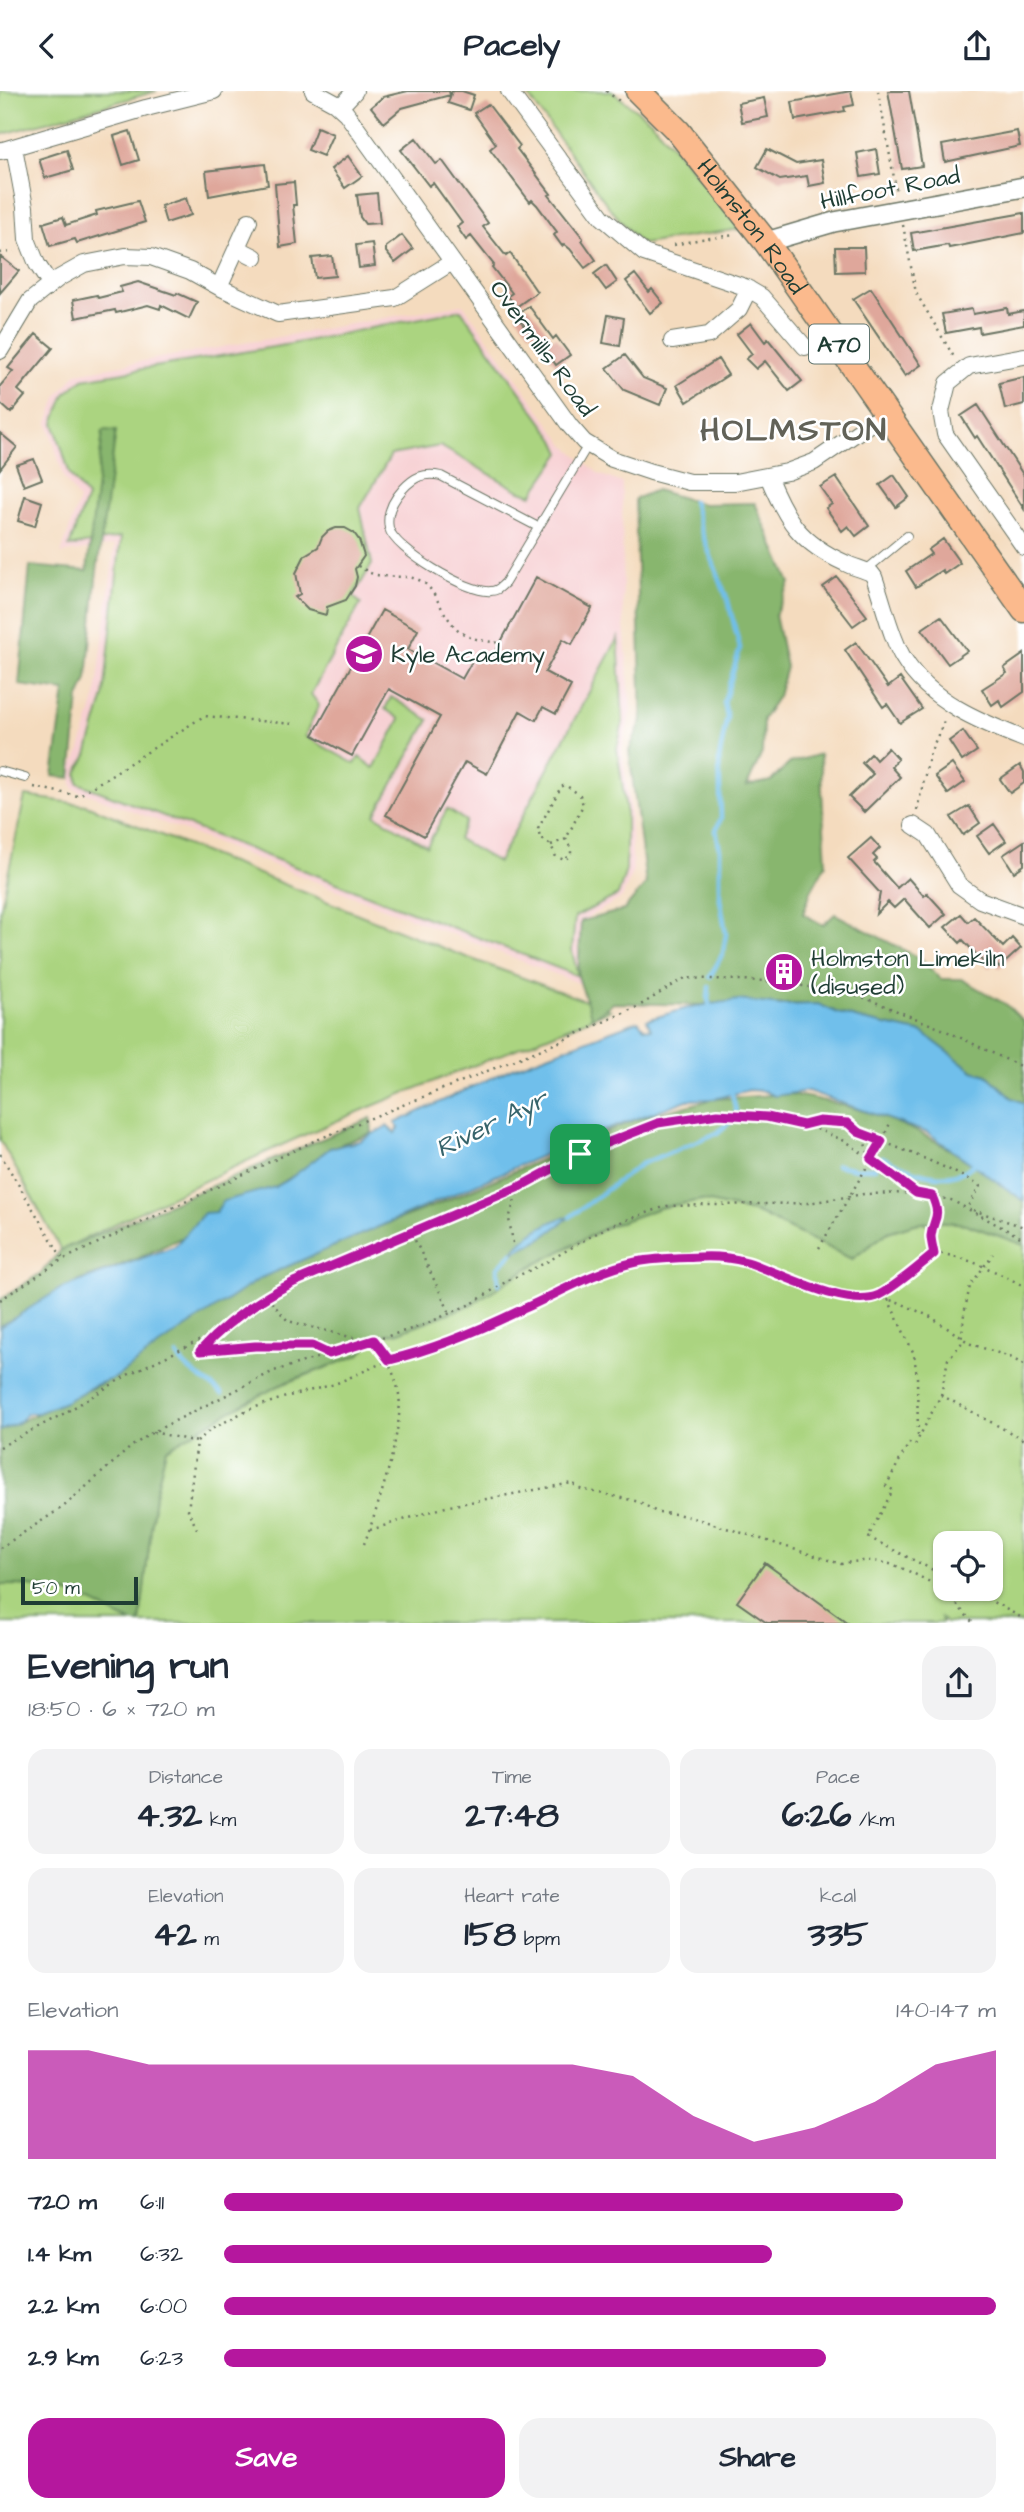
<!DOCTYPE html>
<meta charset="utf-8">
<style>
:root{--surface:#fff;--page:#f2f2f3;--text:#1f2937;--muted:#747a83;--accent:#b5179e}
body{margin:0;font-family:"Architects Daughter",sans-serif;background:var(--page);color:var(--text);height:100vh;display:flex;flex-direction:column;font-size:26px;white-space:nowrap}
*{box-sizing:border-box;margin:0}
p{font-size:23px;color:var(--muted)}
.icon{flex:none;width:38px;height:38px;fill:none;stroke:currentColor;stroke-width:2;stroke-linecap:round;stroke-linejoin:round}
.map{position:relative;height:1532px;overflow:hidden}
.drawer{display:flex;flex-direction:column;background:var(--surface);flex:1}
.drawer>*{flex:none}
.buttons{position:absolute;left:933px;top:1440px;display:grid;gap:14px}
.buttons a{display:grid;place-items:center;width:70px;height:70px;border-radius:14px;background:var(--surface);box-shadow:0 2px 5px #0004;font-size:35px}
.scale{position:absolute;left:21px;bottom:18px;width:117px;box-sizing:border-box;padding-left:7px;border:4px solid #1f3d34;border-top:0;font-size:19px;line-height:24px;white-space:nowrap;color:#1f3d34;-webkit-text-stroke:5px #fff;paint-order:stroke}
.pin{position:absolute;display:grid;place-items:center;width:60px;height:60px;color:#fff;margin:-30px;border-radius:14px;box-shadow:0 4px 10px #0006}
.round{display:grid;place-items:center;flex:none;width:74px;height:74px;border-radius:21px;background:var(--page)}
.head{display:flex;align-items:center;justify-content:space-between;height:119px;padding:0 28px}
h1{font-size:38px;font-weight:700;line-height:52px}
.metrics{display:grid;grid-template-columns:repeat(3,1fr);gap:10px;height:119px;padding:7px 28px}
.metrics div{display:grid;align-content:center;border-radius:18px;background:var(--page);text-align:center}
.metrics b{font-size:35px;font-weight:700}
.metrics small{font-size:19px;font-weight:400}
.metrics p{font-size:19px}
.chart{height:196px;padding:14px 28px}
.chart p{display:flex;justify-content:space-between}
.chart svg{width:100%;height:126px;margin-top:7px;fill:var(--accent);opacity:.7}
.cta{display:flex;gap:14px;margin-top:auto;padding:14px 28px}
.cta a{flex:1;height:80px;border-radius:21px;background:var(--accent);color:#fff;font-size:28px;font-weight:700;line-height:80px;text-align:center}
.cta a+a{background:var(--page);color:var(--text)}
ul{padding:0 28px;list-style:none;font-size:23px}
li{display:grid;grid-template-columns:112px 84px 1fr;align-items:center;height:52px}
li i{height:18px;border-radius:9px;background:var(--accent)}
header{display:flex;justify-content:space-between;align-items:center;height:91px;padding:0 28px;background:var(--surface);font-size:32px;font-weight:700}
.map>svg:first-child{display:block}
</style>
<header><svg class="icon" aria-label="back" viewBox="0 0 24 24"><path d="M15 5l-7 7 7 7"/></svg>Pacely<svg class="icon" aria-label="share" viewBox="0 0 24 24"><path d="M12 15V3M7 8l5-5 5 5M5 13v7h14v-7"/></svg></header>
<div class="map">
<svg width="1024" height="1532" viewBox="0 0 1024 1532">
<rect width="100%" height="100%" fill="#fff"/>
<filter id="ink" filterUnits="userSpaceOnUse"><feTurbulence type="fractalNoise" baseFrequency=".0143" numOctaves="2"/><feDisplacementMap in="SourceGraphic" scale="14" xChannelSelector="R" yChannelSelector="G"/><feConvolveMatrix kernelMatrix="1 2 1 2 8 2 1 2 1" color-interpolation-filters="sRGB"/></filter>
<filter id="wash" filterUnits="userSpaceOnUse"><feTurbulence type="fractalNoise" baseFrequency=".00686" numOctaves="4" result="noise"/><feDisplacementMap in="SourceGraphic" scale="28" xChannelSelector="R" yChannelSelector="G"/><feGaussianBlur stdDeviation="1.57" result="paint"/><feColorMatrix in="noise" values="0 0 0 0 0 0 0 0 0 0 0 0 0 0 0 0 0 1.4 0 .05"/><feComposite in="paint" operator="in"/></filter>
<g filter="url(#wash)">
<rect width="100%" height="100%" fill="#f4dbbe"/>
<!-- built -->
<path fill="#f7cfd2" d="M463,213L564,353L599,383L622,392L623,520L631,620L622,659L630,716L633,780L622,807L581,830L578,859L586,895L73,697L70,681L79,662L96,605L115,454L61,463L79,409L64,387L48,332L58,304L77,282Z"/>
<!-- green -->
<path fill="#abd480" stroke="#65885a" stroke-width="2" fill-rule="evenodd" d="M0,0H157L0,44Z
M525,0H611L650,29L697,84L739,138L644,153L637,149L608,115Z
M461,219L555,349L561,362L532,404L518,399L440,355L391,364L360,417L372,473L353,506L361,512L311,603L319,614L305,645L355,673L359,666L374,677L400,628L385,618L391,606L429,629L375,724L427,755L447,718L466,730L458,748L498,771L618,547L623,631L617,657L626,718V779L618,804L575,826L572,860L578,885L78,692L77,682L87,664L104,605L121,446L69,456L87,406L70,384L54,332L65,303L83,288L291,253Z
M25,705L86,714L458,863L610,919C516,960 419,994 325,1035C236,1073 148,1117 61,1159L0,1049V820Z
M701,1109L757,1122L852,1168L888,1141L914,1133L937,1130L966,1133L1024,1154V1532H946L941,1527L942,1532H140L155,1404L166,1358L233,1313L359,1264L378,1245L399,1241L507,1190L530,1176L609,1135L659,1117ZM945,1452H990V1498H945Z
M20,1493C59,1499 97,1508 130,1532H0V1494Z"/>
<!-- forest -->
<path fill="#88b66e" stroke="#547a51" stroke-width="2" d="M103,339L116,340L96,487L87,588L79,607L71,687L53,685L65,600L19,594L30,475L87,480Z
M656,399L703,413L755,412L790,492L775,524L786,576L778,605L763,628L762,662L747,695L771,690L790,672L820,663L826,773L811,800L803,823L823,834L835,823L919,867L941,888H961L1007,914L1024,931V1012L1012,1007L987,984L973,980L923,942L862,929L838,922L818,913L714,914L709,910L704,914L613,912L592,927L578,885L581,830L624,819L646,793L629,660L642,629L635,408Z
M790,1003C847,1013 902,1028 952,1060C976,1075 999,1093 1024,1108V1154L966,1133L937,1130L914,1133L888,1141L852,1168L757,1122L701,1109L659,1117L609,1135L530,1176L470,1214L399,1241L378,1245L359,1264L284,1292L232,1319L166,1358L155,1404L140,1532C123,1532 106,1517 91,1511C61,1498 32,1493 0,1494V1340L118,1285L234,1191L433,1115L637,1028L714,1008Z
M371,1027L372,1042L330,1057L301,1080L275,1096L216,1121L185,1145L139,1167L79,1190L0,1235V1209L41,1182L61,1159Z"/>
<!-- water -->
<path fill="#70bfeb" stroke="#487e90" stroke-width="2" d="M738,909L780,914L818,913L838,922L862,929L923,942L973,980L987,984L1012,1007L1024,1012V1110L928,1042L808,1000L774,1005L764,1000L749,999L714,1008L687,1009L571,1052L261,1187L167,1249L115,1287L95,1294L65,1311L38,1322H28L16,1333L0,1340V1236L60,1198L175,1155L204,1122L216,1121L223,1110L275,1096L288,1089L330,1057L360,1050L387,1035L395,1042L399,1037L395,1032L508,979L638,930L644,937L651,938L647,929L691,916Z
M570,1126L541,1148L512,1162C523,1146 551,1127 570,1126Z"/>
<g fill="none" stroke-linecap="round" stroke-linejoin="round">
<!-- stream -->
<path stroke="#70bfeb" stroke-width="4.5" d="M693,410L701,440L728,510L740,557L724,611L727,626L719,668L721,727L716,739L720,759V808L726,843L723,862L710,886
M709,896L708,909L711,919
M731,999L736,1020
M882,1066C908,1079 947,1097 973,1074
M837,1074L856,1078L875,1077
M570,1126L641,1073L717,1042L736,1026
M499,1193L498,1176L512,1162
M177,1264C185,1280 208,1290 222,1303"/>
</g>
<g id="blocks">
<!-- building -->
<path fill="#dfa79b" d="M408,0H449L450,4L402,17L384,32L371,16L383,6Z
M452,0H462L474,4L469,19L448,12Z
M851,0L854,14L844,16L845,20L795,29L792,11Z
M888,0H909L922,75L902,78Z
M764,7L768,26L742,31L738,12Z
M488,13L520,55L517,58L551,103L549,104L583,147L582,149L596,169L585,177L570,158L564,153L562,155L554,144L557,141L537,114L532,109L530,111L490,58L496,53L474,22Z
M317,36L333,43L323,65L308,59Z
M130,40L139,69L123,74L114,45Z
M1017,40L1020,55L945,71L942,54Z
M416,47L436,73L442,69L488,132L483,136L506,165L510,162L537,201L516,216L508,205L512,202L492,176L494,174L471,145L466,149L457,136L462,132L433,92L429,95L401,59Z
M767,58L796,73L821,69L825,92L809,95L807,85L780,89L757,76Z
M876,58L880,83L861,86L857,62Z
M67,59L73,79L45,87L39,68Z
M348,65L362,85L345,97L331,78Z
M265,73L268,94L209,105L206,80Z
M294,91L296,114H293L297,153L280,156L275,93Z
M377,102L380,132L365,133L360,126L357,104Z
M186,107L191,124L166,132L161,115Z
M138,110L145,131L77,152L75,148L50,155L43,132L63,126L66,134L97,124L96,120Z
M1024,122V142L949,157L948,154L914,160L911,142Z
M402,144L413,158L395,172L386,161V156Z
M372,152L375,175L359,177L356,154Z
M835,156H864L865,180L836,181Z
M0,165L19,180L0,202Z
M332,165L335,185L315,187L312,167Z
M606,174L617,191L606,199L594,183Z
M635,183L649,201L652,198L663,212L650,222L626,190Z
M138,191L176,204L177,202L197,211L189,228L161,214L160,218L148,214L116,222L115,219L76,227L73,209L97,204L98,207L122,201L120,196Z
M871,197L921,274L905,285L853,208Z
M529,215L553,248L556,245L570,264L556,274L532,240L530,242L516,224Z
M1007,217L1008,223L1024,220V234L980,242L979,236L946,242L942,223L972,218L973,223Z
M608,224L624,227L620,255L603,252Z
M751,232L765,251L768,248L802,290L789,300L765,270L756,278L746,268L752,263L737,243Z
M36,243L53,257L18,299L25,305L11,322L0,312V295L13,280L8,277Z
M625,264L643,287L667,297L660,314L624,299L607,277Z
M718,268L728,284L687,311L677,294Z
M1024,286V313L1005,318L999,292Z
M978,314L1024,385V418L977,345L975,347L961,325Z
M0,342L17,356L0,378Z
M34,368L42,388L24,395L16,374Z
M894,384L909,406L896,416L880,394Z
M836,386L869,435L856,445L848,435L842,440L826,417L832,413L820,396Z
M25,405L42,411L35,435L18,430Z
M336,437H345L354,442L359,449L364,465L355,478L357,486L355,495L346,509L327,516L326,524L308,519L295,506L300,503L296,482L305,464L318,456L322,446L328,440Z
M943,448L960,472L944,483L942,479L916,496L906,480L931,463L928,459Z
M536,486L592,517L572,553L563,548L545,581L571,595L556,623L543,616L536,629L520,620L487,683L465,671L424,745L386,724L440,626L389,598L352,665L313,644L382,519L418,539L408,558L462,588L476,563L490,571Z
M837,486L867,525L853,535L823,496Z
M941,525L967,560L948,573L922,538Z
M856,551L888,596L900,587L922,618L900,632L887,613L883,616L845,559Z
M1024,563V601L1003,616L999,609L992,614L982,598L1007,582L1004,577Z
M963,640L977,660L962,670L949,650Z
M888,657L898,668L891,676L900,686L864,721L849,706L873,683L862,672L871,663L876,669Z
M952,673L965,691L948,703L935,685Z
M1020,674L1024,681V692L1010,702L1000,688Z
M969,715L980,732L963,744L951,726Z
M994,733L1006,750L989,762L977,745Z
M871,747L880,757L873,764L877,768L874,771L897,797L908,787L924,805L927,802L946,823L930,837L904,808L894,817L888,811L876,823L880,802L848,767Z
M1024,750V774L1014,781L1003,764Z
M961,823L968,831L974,826L1003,856L1012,847L1021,857L999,877L995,871L989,877L963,849L960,852L945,836Z
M771,870L799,876L797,891L769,885Z
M765,1472L848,1532H767L737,1511Z"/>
</g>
</g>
<g filter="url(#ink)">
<use href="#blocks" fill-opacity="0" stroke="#6a7464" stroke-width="2"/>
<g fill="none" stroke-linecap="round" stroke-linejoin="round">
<defs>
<path id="service" d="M538,436L441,385C424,381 414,386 403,398C393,409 386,422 389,437C394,459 469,503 491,500C498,500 500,496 505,492L588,354
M866,479L907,445
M0,680L25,687"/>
<path id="minor" d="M313,0L335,12L346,22L570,335L584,351L612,368L651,381L689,391H735L787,381L814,371L887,321
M509,0L602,126L644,162L745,196L762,206L805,256
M340,16L355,0
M14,56L25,116L27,148L37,173L50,193
M0,60L146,17L214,0
M237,157L255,166
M219,196L249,130
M672,250L709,244L739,218L749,198
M0,260L30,210L59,187L84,173L125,165L151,166L190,180L219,196L278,223L395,207L452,171
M1024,265L969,275L948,292L941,320L945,343L1024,456
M768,385C786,429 800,452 845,472C853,476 862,478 871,482L874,486C883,510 891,548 904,568C929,610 981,631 1024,648
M913,734L928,744L959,794L980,809L1024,825"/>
<path id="tertiary" d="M766,151L834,131L1024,96"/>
<g id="primary">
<path id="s1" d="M638,0L678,40L766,151L1024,519"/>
</g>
</defs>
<!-- service casing -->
<use href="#service" stroke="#6a7464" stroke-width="10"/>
<!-- minor casing -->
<use href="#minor" stroke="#6a7464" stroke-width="18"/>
<!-- tertiary casing -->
<use href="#tertiary" stroke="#6a7464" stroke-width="22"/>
<!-- primary casing -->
<use href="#primary" stroke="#6a7464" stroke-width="27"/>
<!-- path -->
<path stroke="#6a7464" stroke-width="2.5" stroke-dasharray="2 5" stroke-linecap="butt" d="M606,0L622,12
M878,0L897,103
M903,134L916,202L954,266
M674,154L701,148L736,144
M0,162L14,161
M358,475C364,478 370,483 377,484C393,488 411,482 424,492C432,498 436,507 440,514C457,544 466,548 500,552
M34,696L78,705L204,625L293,633
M917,719L930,662L945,628
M551,754L566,748L583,714L580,704L565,694L561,696L538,738L540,747L551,754L556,766L565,769L571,763V758L566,748
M806,1033C823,1029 847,1027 859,1041C865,1048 866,1058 870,1067
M858,1041C900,1058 941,1072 980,1095L967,1117
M0,1063L63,1168
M973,1119L1024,1136
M412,1143L450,1222
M513,1152L509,1128L519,1096
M819,1157L882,1050L891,1030
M934,1162C967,1165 994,1180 1024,1195
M267,1206L288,1230L366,1250
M877,1206L898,1211L931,1226L971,1253L1010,1266L1024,1274
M888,1208L914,1263L917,1286L918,1345
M0,1209L60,1170L314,1050L559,951L639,915L685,887L766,890L825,898L865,907L942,938L1024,977
M221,1238L200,1260L255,1255H312L329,1263
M941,1304L948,1268L961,1253L964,1223L970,1195L993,1163
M153,1341L197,1351L188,1419L197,1438
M197,1351L210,1339L247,1319L289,1305L335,1293L389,1269L446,1252L525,1218L564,1197L602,1181L637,1171L718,1165L745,1171L770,1180L799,1190L818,1201L855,1207L877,1206L914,1180L934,1162C933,1157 931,1150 931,1145C933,1125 942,1129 932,1105
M0,1356L63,1323L131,1282L205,1247L267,1205L294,1191L519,1096L580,1063L604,1053L658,1032L718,1023L767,1026L812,1036L847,1051L916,1102L951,1109L1024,1148
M370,1439L449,1415L572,1392L581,1398L640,1411L658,1422L677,1423L704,1430L841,1473C886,1463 903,1478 942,1497
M364,1453C377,1420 404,1337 399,1304C396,1283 386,1266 374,1249
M0,1457L63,1416L132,1355L153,1341L274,1280L421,1235L473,1212L507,1190L543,1173L609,1135L667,1115L808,1112L864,1103L914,1102
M942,1484V1497L973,1532
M945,1485L868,1446L893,1399L886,1395L909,1352L915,1354L941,1304L1024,1349
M969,1498L1024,1528"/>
<!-- service -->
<use href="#service" stroke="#fff" stroke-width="8"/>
<!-- minor -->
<use href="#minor" stroke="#fff" stroke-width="16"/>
<!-- tertiary -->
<use href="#tertiary" stroke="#fff" stroke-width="19"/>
<!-- primary -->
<use href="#primary" stroke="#fbba8d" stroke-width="24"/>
</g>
</g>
<g fill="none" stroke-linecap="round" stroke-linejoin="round" filter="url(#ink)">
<defs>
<path id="route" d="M718,1023L767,1026L803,1034L819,1030L848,1032L858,1041L882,1050L871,1068L916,1102L932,1105C942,1128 933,1126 931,1145C931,1150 933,1157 934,1163C920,1174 894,1197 879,1204C848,1219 779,1181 747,1171C732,1167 716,1165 700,1166C679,1167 657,1167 636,1171C595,1180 561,1201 523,1218C480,1239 435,1258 389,1269L374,1249L329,1263L312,1255H255L200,1260C227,1230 258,1209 294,1191L519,1096L580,1063L604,1053L658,1032Z"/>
</defs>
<!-- route casing -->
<use href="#route" stroke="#fff" stroke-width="14"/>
<!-- route -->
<use href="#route" stroke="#b5179e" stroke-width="9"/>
</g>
<!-- icons -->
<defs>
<symbol id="school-disc" viewBox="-11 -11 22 22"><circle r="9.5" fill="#b5179e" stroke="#fff"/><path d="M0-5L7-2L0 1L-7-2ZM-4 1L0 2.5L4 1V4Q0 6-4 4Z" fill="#fff"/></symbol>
<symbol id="building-disc" viewBox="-11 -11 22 22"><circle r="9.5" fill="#b5179e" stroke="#fff"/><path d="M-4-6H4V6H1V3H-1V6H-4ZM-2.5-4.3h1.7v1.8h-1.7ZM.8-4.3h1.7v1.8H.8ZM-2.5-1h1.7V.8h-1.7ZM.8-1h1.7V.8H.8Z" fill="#fff"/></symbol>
</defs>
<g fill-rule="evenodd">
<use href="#school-disc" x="342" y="541" width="44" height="44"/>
<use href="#building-disc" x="762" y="859" width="44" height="44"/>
</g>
<g text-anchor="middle" stroke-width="5" stroke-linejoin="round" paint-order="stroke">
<!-- shield labels -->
<rect fill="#fff" stroke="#627771" stroke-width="2" x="809" y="233.5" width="60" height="39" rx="5"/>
<g font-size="23" font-weight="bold" fill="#1f3d34">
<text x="839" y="261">A70</text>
</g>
<!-- street labels -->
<g font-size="24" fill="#1f3d34" stroke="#fff">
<text transform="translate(890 97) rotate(-11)" y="8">Hillfoot Road</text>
<text dy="8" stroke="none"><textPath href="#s1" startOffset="177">Holmston Road</textPath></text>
<text transform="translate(543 257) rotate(54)" y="8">Overmills Road</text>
</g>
<!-- poi labels -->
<g font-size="24" fill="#1f3d34" stroke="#fff" text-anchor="start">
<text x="391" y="571">Kyle Academy</text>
<text x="811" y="875">Holmston Limekiln<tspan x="811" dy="28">(disused)</tspan></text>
</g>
<!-- water labels -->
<g font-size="26" font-style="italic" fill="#37646b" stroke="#fff">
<text transform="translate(491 1032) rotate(-26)" y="9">River Ayr</text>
</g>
<!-- district labels -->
<g font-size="32" font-weight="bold" letter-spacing="2" fill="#626258" stroke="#fff">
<text x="794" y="349">HOLMSTON</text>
</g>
</g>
</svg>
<div class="buttons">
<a><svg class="icon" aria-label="locate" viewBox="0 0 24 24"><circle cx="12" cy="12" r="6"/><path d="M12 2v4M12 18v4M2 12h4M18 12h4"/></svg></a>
</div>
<div class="scale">50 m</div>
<div class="pin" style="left:580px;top:1063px;background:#1e9e55"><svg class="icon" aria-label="arrive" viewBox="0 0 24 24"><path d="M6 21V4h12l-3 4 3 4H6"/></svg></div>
</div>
<section class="drawer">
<div class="head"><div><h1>Evening run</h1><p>18:50 · 6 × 720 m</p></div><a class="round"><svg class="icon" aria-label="share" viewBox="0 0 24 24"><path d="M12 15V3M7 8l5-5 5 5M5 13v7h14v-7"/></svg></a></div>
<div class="metrics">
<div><p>Distance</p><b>4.32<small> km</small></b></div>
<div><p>Time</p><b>27:48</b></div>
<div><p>Pace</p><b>6:26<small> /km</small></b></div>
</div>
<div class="metrics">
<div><p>Elevation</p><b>42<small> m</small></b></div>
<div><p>Heart rate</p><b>158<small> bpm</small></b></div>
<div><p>kcal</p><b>335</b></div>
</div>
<div class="chart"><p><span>Elevation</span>140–147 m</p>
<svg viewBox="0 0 160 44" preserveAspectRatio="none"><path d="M0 44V6L10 6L20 11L30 11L40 11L50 11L60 11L70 11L80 11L90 11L100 15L110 29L120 38L130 33L140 24L150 11L160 6V44z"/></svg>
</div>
<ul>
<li><b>720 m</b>6:11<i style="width:88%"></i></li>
<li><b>1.4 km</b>6:32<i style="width:71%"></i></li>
<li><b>2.2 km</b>6:00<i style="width:100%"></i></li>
<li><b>2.9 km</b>6:23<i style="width:78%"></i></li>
</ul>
<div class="cta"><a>Save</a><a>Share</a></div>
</section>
